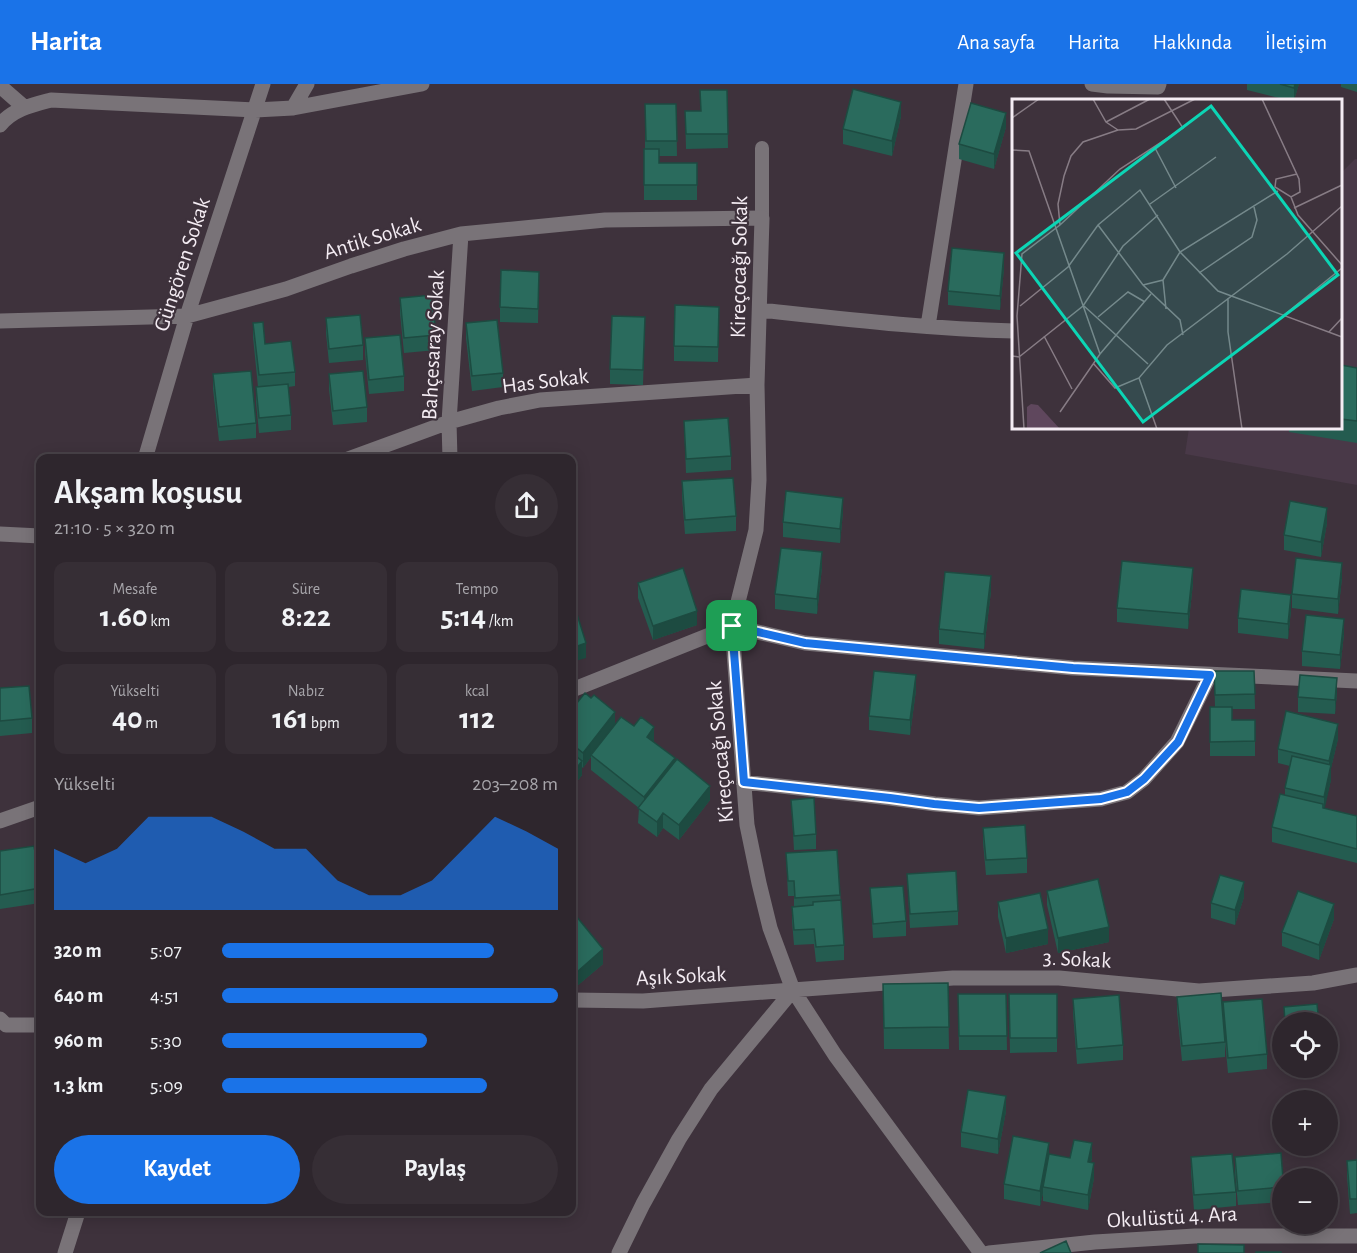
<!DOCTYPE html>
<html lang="tr">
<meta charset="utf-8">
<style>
:root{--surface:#2e262d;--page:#362e35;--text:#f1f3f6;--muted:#a7a5aa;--line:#494349;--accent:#1a73e8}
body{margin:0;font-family:"Alegreya Sans",sans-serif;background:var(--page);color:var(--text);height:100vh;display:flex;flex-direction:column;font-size:22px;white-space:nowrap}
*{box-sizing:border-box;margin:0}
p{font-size:20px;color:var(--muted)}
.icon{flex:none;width:33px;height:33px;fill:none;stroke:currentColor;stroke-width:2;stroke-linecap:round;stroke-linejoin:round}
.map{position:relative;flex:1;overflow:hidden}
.details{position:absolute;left:36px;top:370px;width:540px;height:762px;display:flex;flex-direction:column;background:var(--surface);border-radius:12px;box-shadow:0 3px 15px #0003,0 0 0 2px var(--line)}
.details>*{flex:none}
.tools{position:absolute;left:1272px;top:928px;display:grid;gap:12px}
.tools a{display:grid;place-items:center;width:66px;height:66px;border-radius:50%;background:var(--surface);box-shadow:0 3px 15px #0003,0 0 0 2px var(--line);font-size:30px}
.pin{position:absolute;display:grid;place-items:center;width:51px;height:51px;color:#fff;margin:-26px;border-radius:12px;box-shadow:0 3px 9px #0006}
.round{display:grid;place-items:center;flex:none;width:63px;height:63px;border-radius:32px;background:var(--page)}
.summary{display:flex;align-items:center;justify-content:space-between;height:102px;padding:0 18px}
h1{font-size:33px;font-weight:700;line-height:45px}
.figures{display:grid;grid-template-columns:repeat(3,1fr);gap:9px;height:102px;padding:6px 18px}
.figures div{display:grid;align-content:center;border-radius:12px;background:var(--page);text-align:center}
.figures b{font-size:30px;font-weight:700}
.figures small{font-size:16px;font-weight:400}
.figures p{font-size:16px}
.chart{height:168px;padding:12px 18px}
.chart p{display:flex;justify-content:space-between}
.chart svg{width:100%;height:108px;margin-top:6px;fill:var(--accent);opacity:.7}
.primary-button{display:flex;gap:12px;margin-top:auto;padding:12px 18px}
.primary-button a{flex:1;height:69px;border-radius:36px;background:var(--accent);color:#fff;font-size:24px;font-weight:700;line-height:69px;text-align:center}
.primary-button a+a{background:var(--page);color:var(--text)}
ul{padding:0 18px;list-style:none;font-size:20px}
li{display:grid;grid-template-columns:96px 72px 1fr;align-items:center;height:45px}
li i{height:15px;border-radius:8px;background:var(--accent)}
header{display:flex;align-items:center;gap:36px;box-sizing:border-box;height:84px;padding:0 30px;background:var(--accent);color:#fff}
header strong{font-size:28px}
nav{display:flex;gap:33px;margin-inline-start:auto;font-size:21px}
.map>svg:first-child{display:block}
</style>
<header>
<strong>Harita</strong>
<nav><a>Ana sayfa</a><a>Harita</a><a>Hakkında</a><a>İletişim</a></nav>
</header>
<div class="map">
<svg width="1357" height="1169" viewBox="0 0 1357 1169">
<rect width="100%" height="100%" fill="#3e323c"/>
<!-- built -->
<path fill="#493948" d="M1355,75H1357V401L1185,370L1189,344H1340L1341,89Z"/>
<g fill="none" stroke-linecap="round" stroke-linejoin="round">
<!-- lane -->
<path stroke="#797378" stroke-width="14" d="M762,64V134"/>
<!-- street -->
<path stroke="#797378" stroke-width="15" d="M1092,0L1108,2L1158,3L1159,0
M0,2L24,23
M293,24L307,0
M0,41C13,25 32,21 51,16L255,26L293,24L422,0
M760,226C844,235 929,245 1014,247
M0,237L187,232L286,205L351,182L404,165L461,150L605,136L762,134L757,301L759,396L756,446L732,542L747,741L759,799L770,844L793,906L835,971L981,1169
M928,242L966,0
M145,375L187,232L263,0
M348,375L449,338L499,324L540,316L757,301
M450,375L449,338L461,150
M0,450L40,452
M572,606L732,542L805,559L1073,584L1357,597
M743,698L890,714L935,720L979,724L1101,715L1127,708L1144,695L1177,658L1210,591
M0,737L40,723
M572,916L643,917L953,894H1059L1199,907L1313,899L1357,891
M0,935L6,941H40
M65,1169L78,1128
M619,1169L643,1120L679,1055L711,1005L793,906
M989,1169L1095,1158L1195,1152H1357"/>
</g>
<!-- wall -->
<path fill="#245c50" d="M1247,0H1299L1294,16H1287L1247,6Z
M1341,0H1357V8L1341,3Z
M727,6L728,64L686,65L685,27H700Z
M645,20H676L677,72H659V79H697V116H644V65H645Z
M901,32L892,72L843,60V45Z
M1006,43L994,85L959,75V60Z
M1004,184L1000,226L948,221V207Z
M539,188L538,239L500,238V223Z
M400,214L436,251V266L404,269L400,229Z
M719,223L718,278L674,277V262Z
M645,233L643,301L610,300V285Z
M326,234L363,261V276L329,279L326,249Z
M253,239L265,260L295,288V302L288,303L291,331V346L259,349L256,318V303H258L253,253Z
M466,239L503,289V303L472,307L466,254Z
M365,254L404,292V307L369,310L365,269Z
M1341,281L1357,284V359L1289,348V344H1341Z
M213,290L256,339V354L219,357L213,305Z
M329,290L367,323V338L333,341L329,305Z
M684,337L731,372V386L686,389Z
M682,397L736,432V447L685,450L682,412Z
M843,428L840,459L783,453V438Z
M1327,439L1321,473L1284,466V451Z
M822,483L817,530L775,525V510Z
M1342,494L1338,530L1292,524V510Z
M638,499L697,541L653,556L638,514Z
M1193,499L1188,545L1117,538V524Z
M991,507L984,565L939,560V545Z
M1291,526L1288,555L1238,549V534Z
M1344,550L1340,585L1302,582V567Z
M1214,587H1254L1255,625H1232V636L1255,657V672H1210V623H1215Z
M0,604L32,634V649L0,652Z
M916,606L910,651L869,646V632Z
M1337,608L1335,630L1298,628V613Z
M572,625L615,641L654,658L675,678L710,716L679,756L663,744L657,753L638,739L639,724L591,686V673L583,684L582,683V691L572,704Z
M1338,655L1331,684V696L1324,724L1357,732V779L1272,758V743L1285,711V704L1290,682L1278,679V665Z
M791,716L816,750V765L794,766Z
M983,744L1027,774V789L986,791L983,758Z
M837,766L844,861V876L816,878L814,860L794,861L792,837V823H794V812H788L786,769Z
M0,767L40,796V819L0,825Z
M907,790L958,827V841L910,844Z
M870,804L906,837V852L873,854Z
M1047,807L1109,858L1058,869L1047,821Z
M1244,813L1235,841L1211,834V819Z
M998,818L1048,860L1006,869L998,833Z
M572,827L603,880L577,902L572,896Z
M1334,835L1319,876L1282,862V848Z
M948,899L949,965H884L883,900Z
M958,910H1006L1007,966H959Z
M1009,910H1057V968L1010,969Z
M1177,913L1223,933V918L1267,970V985L1228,989L1223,936L1225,958V973L1182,977L1177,927Z
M1073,915L1123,961V976L1077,980L1073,929Z
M1006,1027L998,1070L961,1063V1048Z
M1356,1062L1357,1129L1350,1130L1347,1092V1077L1356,1076Z
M1049,1070L1070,1074H1092L1091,1078L1094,1094L1088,1126L1043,1117V1109L1040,1122L1004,1115V1100Z
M1191,1073L1236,1108V1122L1194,1126L1191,1088Z
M1235,1073L1282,1095V1118L1238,1121L1235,1088Z"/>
<!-- shaded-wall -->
<path fill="#1d4b41" d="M1295,0H1299L1294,16V4Z
M901,18V32L892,72V57Z
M1006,29V43L994,85V70Z
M1004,169V184L1000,226V212Z
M843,414V428L840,459V445Z
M1327,424V439L1321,473V458Z
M822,468V483L817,530V515Z
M1342,479V494L1338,530V515Z
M1193,484V499L1188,545V530Z
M991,492V507L984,565V550Z
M1291,511V526L1288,555V540Z
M697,527V541L653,556V542Z
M1344,535V550L1340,585V571Z
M586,559V574L572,578V564Z
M916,591V606L910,651V636Z
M1337,594V608L1335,630V616Z
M615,628V643L591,671V673L583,684V669Z
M1338,640V655L1331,684V696L1324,728V713L1329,689V677Z
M654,643V658L647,653Z
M675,674V689L644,728V713Z
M582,677V691L572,704V690Z
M710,702V716L679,756V741Z
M663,729V744L657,753V738Z
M1244,798V813L1235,841V826Z
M1334,820V835L1319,876V861Z
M1109,843V858L1058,869V854Z
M1048,845V860L1006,869V854Z
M603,865V880L577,902V888Z
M1006,1012V1027L998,1070V1055Z
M1049,1059V1073L1043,1103V1109L1040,1122V1107Z
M1092,1059V1074L1088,1092V1078Z
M1094,1079V1094L1088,1126V1111Z"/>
<!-- building -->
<path fill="#2a6b5d" stroke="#1d4b41" stroke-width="1.5" d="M1280,0H1295L1294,4Z
M853,5L901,18L892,57L843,45Z
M700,6H727L728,50H686L685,27H701Z
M971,19L1006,29L994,70L959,60Z
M645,20H676L677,57H646Z
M644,65H659V79H697V101H644Z
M952,164L1004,169L1000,212L948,207Z
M501,186L539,188L538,225L500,223Z
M432,211L436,251L404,254L400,214Z
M675,221L719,223L718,263L674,262Z
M360,231L363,261L329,265L326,234Z
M612,232L645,233L643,286L610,285Z
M497,236L503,289L472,292L466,239Z
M263,238L265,260L291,257L295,288L259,291L253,239Z
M400,251L404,292L369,296L365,254Z
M1341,281L1357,284V337L1341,335Z
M251,287L256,339L219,343L213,290Z
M363,287L367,323L333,327L329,290Z
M288,300L291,331L259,334L256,303Z
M728,334L731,372L686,375L684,337Z
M733,394L736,432L685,436L682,397Z
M786,407L843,414L840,445L783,438Z
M1290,417L1327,424L1321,458L1284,451Z
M781,464L822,468L817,515L775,510Z
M1296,474L1342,479L1338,515L1292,510Z
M1122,477L1193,484L1188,530L1117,524Z
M683,484L697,527L653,542L638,499Z
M945,488L991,492L984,550L939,545Z
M1241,505L1291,511L1288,540L1238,534Z
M576,527L586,559L572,564V528Z
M1306,531L1344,535L1340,571L1302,567Z
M874,587L916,591L910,636L869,632Z
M1214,587H1254L1255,610L1215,611Z
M1300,591L1337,594L1335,616L1298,613Z
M29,602L32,634L0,637V604Z
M585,609L591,614L594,611L615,628L583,669L572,660V625Z
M1210,623H1232V636H1255V657L1210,658Z
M1286,627L1338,640L1329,677L1278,665Z
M621,633L634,642L641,633L654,643L647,653L675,674L644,713L591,671Z
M572,669L582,677L572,690Z
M1292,672L1331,681L1324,713L1285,704Z
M677,675L710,702L679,741L663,729L657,738L638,724Z
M1280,710L1323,720V724L1357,732V765L1272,743Z
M814,714L816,750L794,752L791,716Z
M1025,741L1027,774L986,776L983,744Z
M34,762L40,796V804L0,811V767Z
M837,766L840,811L795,814L794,797H788L786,769Z
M956,787L958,827L910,830L907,790Z
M1220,791L1244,798L1235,826L1211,819Z
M1098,795L1109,843L1058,854L1047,807Z
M903,802L906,837L873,840L870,804Z
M1298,807L1334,820L1319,861L1282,848Z
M1040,809L1048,845L1006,854L998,818Z
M841,816L844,861L816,863L814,845L794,846L792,823L813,821V818Z
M572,827L603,865L577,888L572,882Z
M948,899L949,943L884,944L883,900Z
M1221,909L1225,958L1182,962L1177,913Z
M958,910H1006L1007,952H959Z
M1009,910H1057V954H1010Z
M1119,911L1123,961L1077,965L1073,915Z
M1262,915L1267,970L1228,974L1223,918Z
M1317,920L1319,939H1285L1284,923Z
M968,1006L1006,1012L998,1055L961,1048Z
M1013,1052L1049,1059L1040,1107L1004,1100Z
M1074,1056L1092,1059L1088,1078L1094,1079L1088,1111L1043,1103L1049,1070L1070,1074Z
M1281,1069L1283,1095H1282V1103L1238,1107L1235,1073Z
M1232,1070L1236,1108L1194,1111L1191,1073Z
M1357,1076V1115H1350L1347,1077Z
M1066,1157L1071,1169H1040Z
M1198,1160L1244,1161V1169H1198Z
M1256,1168H1281V1169H1256Z"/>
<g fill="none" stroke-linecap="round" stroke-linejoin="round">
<defs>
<path id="route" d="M732,542L805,559L1073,584L1210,591L1178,658L1144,695L1127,708L1101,715L979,724L934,720L890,714L744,698Z"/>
</defs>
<!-- route casing -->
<use href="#route" stroke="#fff" stroke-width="12"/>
<!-- route -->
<use href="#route" stroke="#1a73e8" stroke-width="8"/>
</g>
<g text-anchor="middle" stroke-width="4.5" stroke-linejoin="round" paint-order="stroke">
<!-- street labels -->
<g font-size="22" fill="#f4ecf3" stroke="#3e323c">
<text transform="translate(372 153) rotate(-17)" y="8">Antik Sokak</text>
<text transform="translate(181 180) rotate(-72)" y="8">Güngören Sokak</text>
<text transform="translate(738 183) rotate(-89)" y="8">Kireçocağı Sokak</text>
<text transform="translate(432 261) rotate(-87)" y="8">Bahçesaray Sokak</text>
<text transform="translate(545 296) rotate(-7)" y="8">Has Sokak</text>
<text transform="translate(719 668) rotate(-95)" y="8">Kireçocağı Sokak</text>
<text transform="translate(1077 874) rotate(3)" y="8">3. Sokak</text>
<text transform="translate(681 891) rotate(-3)" y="8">Aşık Sokak</text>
<text transform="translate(1172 1132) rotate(-3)" y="8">Okulüstü 4. Ara</text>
</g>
</g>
<!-- overview -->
<g transform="translate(1012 15)">
<rect width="330" height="330" fill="#3e323c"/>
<path d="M19,305L26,306L48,330H15V308Z" fill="#5f475d"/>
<path fill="none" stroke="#877c85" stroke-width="1.5" d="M81,0L94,23L106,31M250,0L287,80L288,93L279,98L263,88L264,80L285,75M0,19L27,0M94,23L138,0M142,47L164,89M0,51L17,52L88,255M279,98L286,116L330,166M138,105L204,58M282,109L330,86M48,126L46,105L52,77L59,57L71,43L106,31L124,30L183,0M86,126L131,186L168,221L171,236M187,174L240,138L245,121L242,108M151,181L154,210M131,186L151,181L168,153L266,92M216,199V233L230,330M8,207L56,168L86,126L128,91L168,153L206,192L330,238M72,207L136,265M272,216L330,169M86,218L116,193L133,203M317,233L330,219M32,237L60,290M0,257L7,258L71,207L111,147L146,116M81,264L103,289L127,279L155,246L275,155L330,107M127,279L145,330M48,313L88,255L139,195M12,330L5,217L10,155L48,126L108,70L171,29L152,0"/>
<path fill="#0cd5b5" fill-opacity="0.15" stroke="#0cd5b5" stroke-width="3" d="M199,7L326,176L131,323L4,154Z"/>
<rect width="330" height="330" fill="none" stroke="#f4ecf3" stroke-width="3"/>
</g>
</svg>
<div class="tools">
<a><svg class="icon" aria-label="locate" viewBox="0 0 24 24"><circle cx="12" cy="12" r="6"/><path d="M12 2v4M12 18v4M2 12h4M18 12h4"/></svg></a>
<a>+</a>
<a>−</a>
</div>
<div class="pin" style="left:732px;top:542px;background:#1e9e55"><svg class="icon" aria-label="arrive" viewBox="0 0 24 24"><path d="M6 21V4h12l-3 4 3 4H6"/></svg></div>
<section class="details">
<div class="summary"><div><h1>Akşam koşusu</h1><p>21:10 · 5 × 320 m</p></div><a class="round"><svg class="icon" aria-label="share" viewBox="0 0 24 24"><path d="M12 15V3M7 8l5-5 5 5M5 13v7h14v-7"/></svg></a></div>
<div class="figures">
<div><p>Mesafe</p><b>1.60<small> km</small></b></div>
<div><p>Süre</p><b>8:22</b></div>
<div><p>Tempo</p><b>5:14<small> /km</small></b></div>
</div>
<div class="figures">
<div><p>Yükselti</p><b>40<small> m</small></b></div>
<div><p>Nabız</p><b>161<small> bpm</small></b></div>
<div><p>kcal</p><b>112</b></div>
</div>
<div class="chart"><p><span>Yükselti</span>203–208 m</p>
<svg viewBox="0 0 160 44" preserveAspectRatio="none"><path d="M0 44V19L10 25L20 19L30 6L40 6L50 6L60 12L70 19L80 19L90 32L100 38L110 38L120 32L130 19L140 6L150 12L160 19V44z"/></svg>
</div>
<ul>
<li><b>320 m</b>5:07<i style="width:81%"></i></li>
<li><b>640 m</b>4:51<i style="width:100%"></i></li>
<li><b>960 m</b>5:30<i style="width:61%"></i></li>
<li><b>1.3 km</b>5:09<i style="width:79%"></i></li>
</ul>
<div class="primary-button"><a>Kaydet</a><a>Paylaş</a></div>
</section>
</div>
